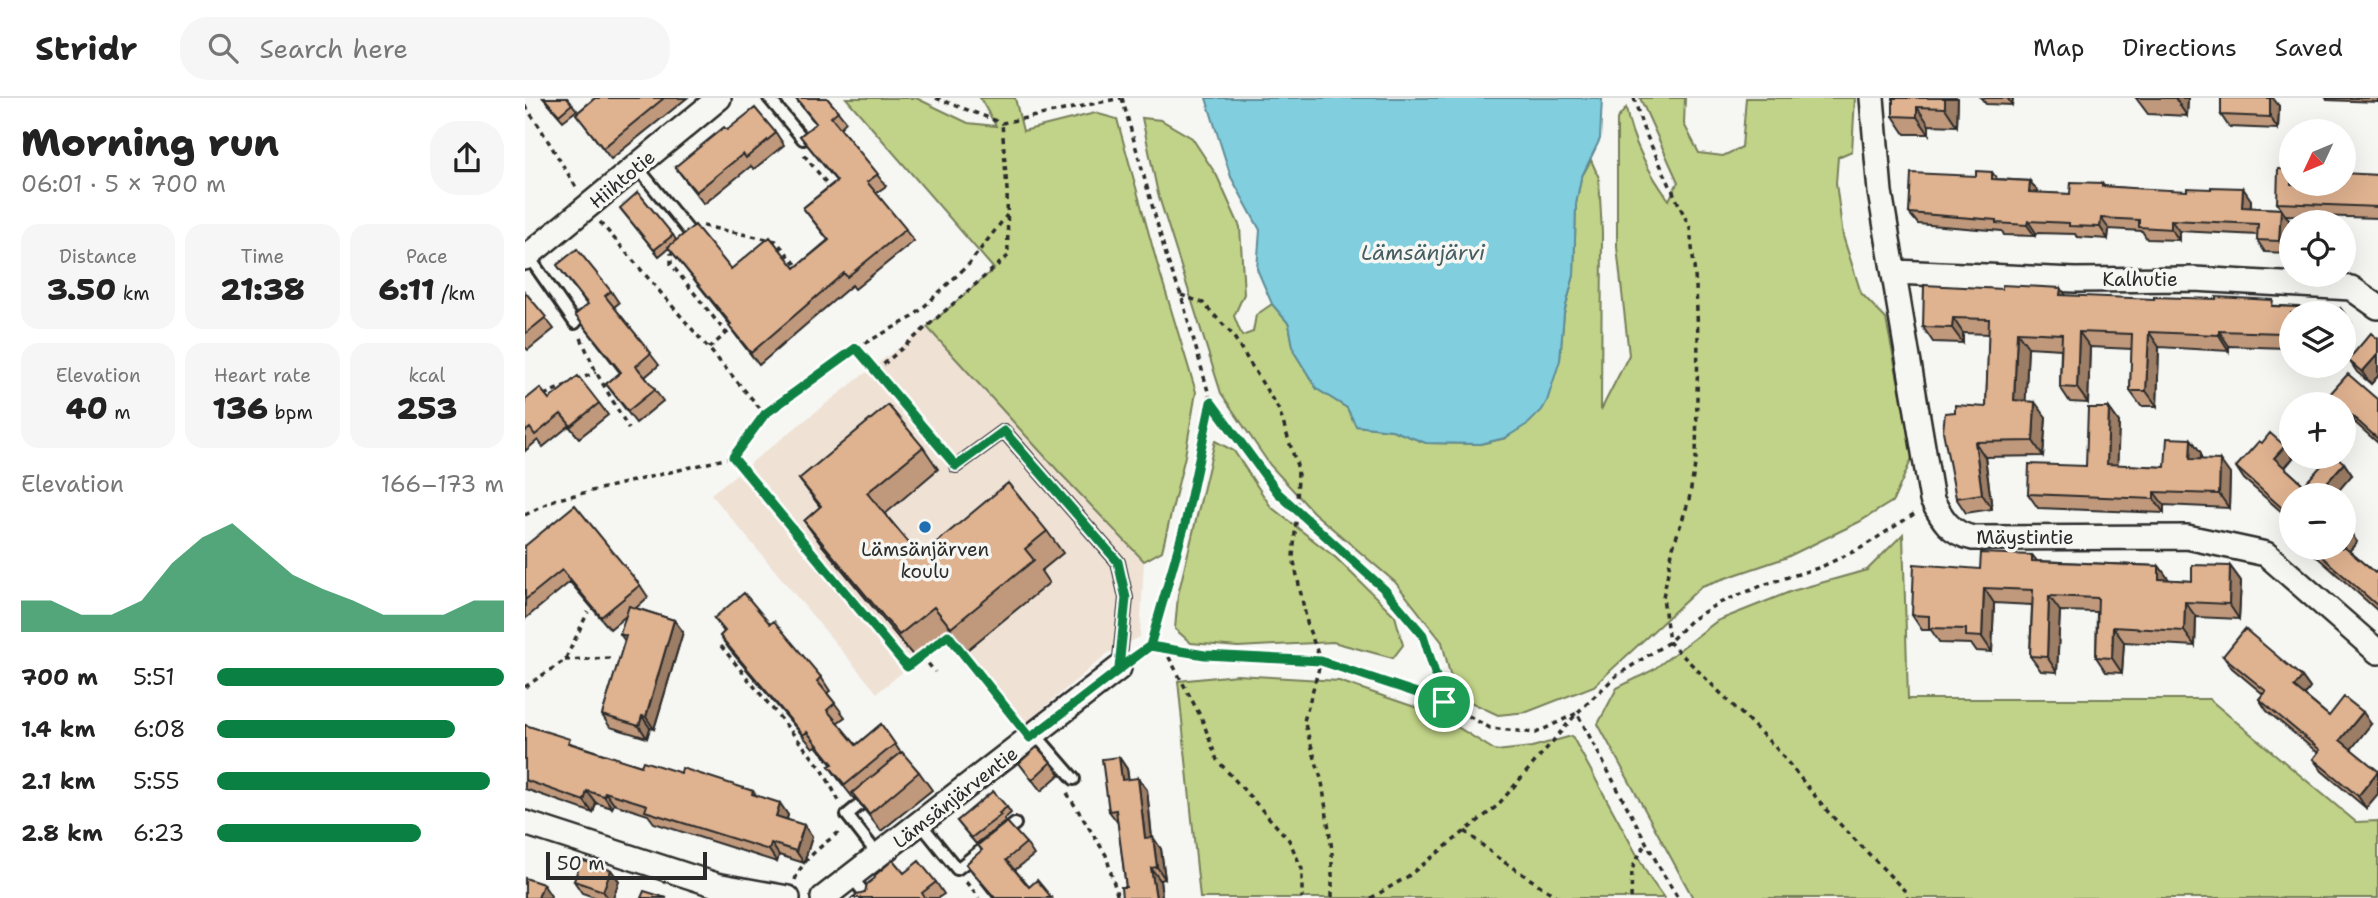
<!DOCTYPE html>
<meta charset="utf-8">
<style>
:root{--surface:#fff;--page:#f6f6f6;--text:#222;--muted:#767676;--line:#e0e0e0;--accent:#0b8043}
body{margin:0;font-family:"Shantell Sans",sans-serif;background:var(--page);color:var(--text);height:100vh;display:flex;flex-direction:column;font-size:26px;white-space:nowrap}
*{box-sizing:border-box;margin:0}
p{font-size:23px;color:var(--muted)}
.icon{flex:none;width:38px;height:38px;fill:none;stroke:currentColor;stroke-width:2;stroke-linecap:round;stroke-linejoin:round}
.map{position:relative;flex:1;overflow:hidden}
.side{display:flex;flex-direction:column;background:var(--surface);width:525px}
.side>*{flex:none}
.needle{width:46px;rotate:226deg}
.buttons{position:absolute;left:1754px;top:21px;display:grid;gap:14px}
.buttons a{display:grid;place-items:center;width:77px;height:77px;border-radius:50%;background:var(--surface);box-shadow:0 7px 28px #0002;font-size:35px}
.scale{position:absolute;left:21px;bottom:18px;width:161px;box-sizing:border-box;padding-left:7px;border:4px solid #2b2b2b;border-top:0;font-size:19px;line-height:24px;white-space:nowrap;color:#2b2b2b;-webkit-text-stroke:5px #f6f6f2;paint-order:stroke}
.pin{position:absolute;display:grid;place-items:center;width:60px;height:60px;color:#fff;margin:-30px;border:4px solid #fff;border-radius:50%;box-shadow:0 2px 7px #0007}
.round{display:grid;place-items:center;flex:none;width:74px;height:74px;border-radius:28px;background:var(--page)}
.headline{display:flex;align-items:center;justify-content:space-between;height:119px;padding:0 21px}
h1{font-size:38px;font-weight:800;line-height:52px}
.metrics{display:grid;grid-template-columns:repeat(3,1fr);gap:10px;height:119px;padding:7px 21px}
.metrics div{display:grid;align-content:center;border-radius:18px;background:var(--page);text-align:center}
.metrics b{font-size:30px;font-weight:800}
.metrics small{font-size:19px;font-weight:400}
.metrics p{font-size:19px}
.chart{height:196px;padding:14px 21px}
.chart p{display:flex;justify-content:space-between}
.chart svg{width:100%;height:126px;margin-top:7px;fill:var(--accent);opacity:.7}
ul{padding:0 21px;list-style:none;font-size:23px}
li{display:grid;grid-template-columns:112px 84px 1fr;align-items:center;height:52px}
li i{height:18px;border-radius:9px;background:var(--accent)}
header{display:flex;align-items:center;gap:42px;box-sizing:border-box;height:98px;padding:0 35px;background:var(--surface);border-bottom:2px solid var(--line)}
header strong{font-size:33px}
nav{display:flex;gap:38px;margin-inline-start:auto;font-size:24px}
.search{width:490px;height:63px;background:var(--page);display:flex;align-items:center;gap:18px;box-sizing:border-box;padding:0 24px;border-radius:28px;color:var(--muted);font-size:26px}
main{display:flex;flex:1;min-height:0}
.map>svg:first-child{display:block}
</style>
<header>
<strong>Stridr</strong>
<div class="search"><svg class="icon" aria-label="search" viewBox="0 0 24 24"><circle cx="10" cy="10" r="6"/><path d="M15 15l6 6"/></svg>Search here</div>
<nav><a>Map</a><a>Directions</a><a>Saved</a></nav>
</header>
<main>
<section class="side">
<div class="headline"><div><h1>Morning run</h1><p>06:01 · 5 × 700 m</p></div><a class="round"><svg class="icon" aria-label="share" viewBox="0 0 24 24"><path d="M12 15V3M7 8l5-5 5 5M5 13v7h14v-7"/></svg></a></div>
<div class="metrics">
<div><p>Distance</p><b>3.50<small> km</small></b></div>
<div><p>Time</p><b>21:38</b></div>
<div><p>Pace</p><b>6:11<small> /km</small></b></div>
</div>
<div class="metrics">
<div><p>Elevation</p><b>40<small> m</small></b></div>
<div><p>Heart rate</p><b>136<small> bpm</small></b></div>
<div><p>kcal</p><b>253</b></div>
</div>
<div class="chart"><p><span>Elevation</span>166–173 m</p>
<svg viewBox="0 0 160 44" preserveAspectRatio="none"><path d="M0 44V33L10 33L20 38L30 38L40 33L50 20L60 11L70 6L80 15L90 24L100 29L110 33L120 38L130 38L140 38L150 33L160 33V44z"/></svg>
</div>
<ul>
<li><b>700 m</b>5:51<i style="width:100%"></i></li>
<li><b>1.4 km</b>6:08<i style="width:83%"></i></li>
<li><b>2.1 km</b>5:55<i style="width:95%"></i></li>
<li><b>2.8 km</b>6:23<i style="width:71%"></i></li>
</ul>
</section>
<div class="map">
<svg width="1853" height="800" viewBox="0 0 1853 800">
<rect width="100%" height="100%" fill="#f6f6f2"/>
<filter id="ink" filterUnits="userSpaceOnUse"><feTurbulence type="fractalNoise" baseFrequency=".0143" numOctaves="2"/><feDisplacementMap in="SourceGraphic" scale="14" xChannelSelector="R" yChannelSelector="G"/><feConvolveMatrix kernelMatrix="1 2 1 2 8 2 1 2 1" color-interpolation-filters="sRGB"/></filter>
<g filter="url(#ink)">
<!-- built -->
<path fill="#efe2d5" d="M402,229L535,375L619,463L615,539L583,555L502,624L425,535L352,595L186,396L348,269Z"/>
<!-- green -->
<path fill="#c1d388" stroke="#767f5a" stroke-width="2" d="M321,0H391L443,25L471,28L455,0H490L498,33L570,15L592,21L632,165L671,294L660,358L637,453L619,463L535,375L402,229L469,171Z
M1115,0H1160L1159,26L1174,55L1198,58L1217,49L1221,0H1330L1327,53L1313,59L1311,85L1318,138L1336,195L1361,221L1388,358L1368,403L1334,424L1260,460L1177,488L1069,588L1002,614L973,617L941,602L925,576L917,544L870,484L788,414L745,367L696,295L633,96L617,20L636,22L667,40L692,78L715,129L719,196L709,218L717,238L728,234L731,217L747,206L764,226L769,254L792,291L822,310L831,328L867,332L901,345L955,346L981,340L1035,262L1039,215L1049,177L1051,106L1056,80L1066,62L1074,80L1077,135L1076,312L1104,257L1092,149V21L1101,10C1106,41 1125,77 1144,102L1153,84Z
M690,343L709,353L746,409L811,460L870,518L878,547L868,560L808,544L713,549L666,545L650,531L653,497Z
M1378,436L1383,601H1684L1831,724L1853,723V800H1168L1073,626L1092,590L1128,572L1192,523L1267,493L1342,472Z
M712,577L814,583L913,617L971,653L1007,649L1047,638L1124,779L1139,800H675L653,583Z"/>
<!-- water -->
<path fill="#81cedf" stroke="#5f8d97" stroke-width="2" d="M681,0H1077L1075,41L1056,80L1051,106L1049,177L1039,215L1035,262L1022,303L1017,312L1004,325L980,340L955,346L901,345L867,332L831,328L822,310L792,291L769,254L764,226L747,206L732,171L735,132L706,79Z"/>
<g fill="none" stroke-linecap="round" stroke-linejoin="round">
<defs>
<path id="lane" d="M244,0L278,41
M112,69L167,137
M4,159L50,225
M431,368L479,333L593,464L601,500L594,570
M510,636L549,681
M345,698L322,717L353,757
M395,725L432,771L490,726
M326,778L343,800"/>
<path id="street" d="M1347,0L1355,94L1407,402C1417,421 1425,435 1448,440L1662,439L1741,456L1853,554
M0,160L194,0
M1370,174L1550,182L1669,181L1826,190L1853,209
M0,725L191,787L263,800
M298,800L594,570"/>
</defs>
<!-- lane casing -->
<use href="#lane" stroke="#2b2b2b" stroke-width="16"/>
<!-- street casing -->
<use href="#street" stroke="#2b2b2b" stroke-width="28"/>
<!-- path -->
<path stroke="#2b2b2b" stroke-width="3.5" stroke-dasharray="5 5" stroke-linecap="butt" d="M411,0L477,25L596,0
M597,0L643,164L656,197L686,304L660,426L625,548L611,558
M1109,0L1118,30L1165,130L1171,188L1173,239L1171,361L1164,402L1148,449L1138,499L1144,544L1251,650L1304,715L1380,793L1382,800
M0,8L14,28L51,89
M279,57L307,92
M75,124L240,316L331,250L422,357
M178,128L251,143L275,171
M149,153L146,156V166L201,235
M656,197L678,205L707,236L754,312L773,371L772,412L768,459L783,529L796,563L779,623L797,684L807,752V800
M56,240L71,274L104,331
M184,250L209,229
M331,250L388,219L444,166L482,117
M351,273L483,158L482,92L477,25
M51,283L71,274
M19,297L44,286
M686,304L753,395L859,491L898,537L919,604
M240,317L208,359L382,569L423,537L491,622
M0,417L29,402L208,359
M196,548L297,671L314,703
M625,548L680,557L796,563L919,604L965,630L1011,635L1052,615L1137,774L1153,800
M639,550L677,621L692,662L764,742L777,771V800
M397,558L410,574
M40,562L87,560
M0,589L40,562L63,514
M542,695L581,757L593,800
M940,733L973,760L1034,800
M270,782C277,761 298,747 314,734
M441,784L454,800
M846,800L882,779L972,708L1052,615L1091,578L1144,544L1166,522L1192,506L1241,486L1296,469L1336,450L1389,416
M1106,800L1107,771L1121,744"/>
<!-- lane -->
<use href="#lane" stroke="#f6f6f2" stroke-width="10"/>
<!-- street -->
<use href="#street" stroke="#f6f6f2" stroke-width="23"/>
</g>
<!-- wall -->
<path fill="#c0997c" stroke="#2b2b2b" stroke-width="2" d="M18,0H42L52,12L38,23Z
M70,0H162L86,61L51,16Z
M270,0H302L321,24L315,30L361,88L351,95L389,143L330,191L327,187L234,267L212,239L204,228L205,227L144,150L134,158L95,110L148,137L151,142L206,171L270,170L303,142L278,110L311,83L275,38L291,26Z
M1368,0H1433L1432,28L1404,27V36H1380L1368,18Z
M1456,0H1488L1487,7L1461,6Z
M1611,0H1663L1662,18L1623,16Z
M1801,0H1853V4L1802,2Z
M1754,8L1753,31L1704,29L1696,17Z
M202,32L251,35L259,47L229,71L226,68L179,106L150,69Z
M1467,74L1472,81L1505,83L1513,95L1545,96L1577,85L1579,88L1726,102V110L1756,111L1752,105L1853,77V120L1760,117L1764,122L1762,155L1740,154L1732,142L1733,137L1654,133V142L1622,141L1617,133L1584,131L1583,141L1552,139L1550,136L1511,135L1510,138L1479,137L1477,133L1393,126L1384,115L1451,78Z
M32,167L86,193L94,205L89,209L134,267L120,279L138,303L111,325L81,286L95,275L50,217L62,207Z
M1477,191L1542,198L1816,211L1827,226L1826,259L1853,241V278L1846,286L1832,274L1824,262L1818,261V215H1766V258L1760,250L1704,248V253L1634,249L1632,308H1616L1605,293L1607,251L1565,249L1563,305L1545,304L1535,289L1536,251L1503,249L1500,303L1521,319L1518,358L1460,359L1467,411L1441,415L1431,400L1430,314L1461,309L1464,236L1438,235V245L1408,244L1398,229Z
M0,194L29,231L3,252L0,249Z
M1804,297L1853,302V345L1818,314V306H1811Z
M24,301L74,305L83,317L54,340L44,328L18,349L13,342L0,353V302Z
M1584,310L1594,324L1592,367L1640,369L1666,341L1676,355V361L1705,376L1704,410L1639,407V415L1513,410L1503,396L1561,368Z
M1737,345L1768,360L1760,370L1779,387L1819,365L1827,377L1766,397V422L1719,381L1711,369Z
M398,349L413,371L360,416L395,458L522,433L538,455L516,473L524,485L442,552L425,531L390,560L295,445L279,423L295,409L274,381Z
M1832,444L1824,453L1850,475L1853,472V513L1782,450H1818Z
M0,448L115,487L123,499L111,510L149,522L158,534L129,631L125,630L122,640L85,629L77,617L100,543L95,536L101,518L85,531L45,484L0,521Z
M1507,457L1512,463L1634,468L1644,482L1667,483L1705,468L1716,483L1714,521L1671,519L1670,548L1599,544L1597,575L1581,574L1571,559L1572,514L1535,513L1532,574L1516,573L1505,558L1507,507L1469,505L1467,554L1451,553L1446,546L1415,545L1406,532H1397L1387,517L1455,471Z
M189,520L245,526L296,579L305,593L302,595L320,619L312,625L331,647L356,626L376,655L394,674L407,692L356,733L330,700L329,701L314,682L304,668L307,667L291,648L288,650L204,551L195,538L199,534Z
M1698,558L1777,579L1785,590L1779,597L1804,618L1846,626L1826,651L1841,710L1797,673L1788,661L1793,655L1742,613L1734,601L1738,596L1707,570Z
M0,627L48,646L116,668L156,675L228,693L232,698L263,717L262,721L287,739L279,765L254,757L252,764L129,725L123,717L89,706L87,710L71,705L68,715L0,691Z
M594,659L602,671L604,682L613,680L622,692L627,739L636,751L640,781L635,782L637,800H597L601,789L593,725L584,713Z
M526,664L535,676L516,693L494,665Z
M482,709L486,715L479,721L480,724L451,746L432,723Z
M501,745L509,757L490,772L504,789L527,800H468L441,766L457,753L453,747Z
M86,772L94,783L88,800H72L57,795L49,783Z
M379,775L411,784L419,796L413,800H327Z"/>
<!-- shaded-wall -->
<path fill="#9c7d65" stroke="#2b2b2b" stroke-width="2" d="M1420,0H1433L1432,28L1420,10Z
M1483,0H1488L1487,7L1483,1Z
M1650,0H1663L1662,18Z
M1745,0H1748L1754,8L1753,31L1745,19Z
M1392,9L1404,27V36L1392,19Z
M1505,83L1513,94L1512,106L1504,94Z
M1718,90L1726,102L1725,121L1717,109Z
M1756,111L1764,122L1762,155L1754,143Z
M1576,120L1584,131L1583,141L1575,129Z
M1646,122L1654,133V142L1646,131Z
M1503,123L1511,135L1510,138L1502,127Z
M1536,190L1546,205L1535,197Z
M1816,211L1827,226L1825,262L1818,252V215H1816Z
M1428,220L1438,235V245L1427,230Z
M1694,233L1704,248V253L1694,237Z
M1492,234L1503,249L1500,318L1489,302Z
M1554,234L1565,249L1563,305L1552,290Z
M1624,234L1634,249L1632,308L1621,293Z
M1853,256V278L1846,286L1837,274Z
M1510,304L1521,319L1518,358L1508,343Z
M1584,310L1594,324L1592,380L1582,366Z
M1666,341L1676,355L1675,375L1665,361Z
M1450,344L1460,359L1467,411L1457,396Z
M1760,348L1768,360L1757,372L1749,360Z
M1695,362L1705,376L1704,410L1694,396Z
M1819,365L1827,377L1810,397H1791Z
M1629,394L1639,407V415L1629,401Z
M1824,432L1832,444L1822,456L1818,450V438Z
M1634,468L1645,483L1634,481Z
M1705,468L1716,483L1714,521L1704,506Z
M1459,490L1469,505L1467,554L1457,539Z
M1524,498L1535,513L1532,574L1522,559Z
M1660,504L1671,519L1670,548L1659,533Z
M149,522L158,534L129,631L121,619Z
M1588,529L1599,544L1597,575L1587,560Z
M1777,579L1785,590L1777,601L1769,589Z
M1838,614L1846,626L1824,654L1815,642Z
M117,618L125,630L122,640L114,628Z
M594,659L602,671L605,694L597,682Z
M1853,674V696L1841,710L1833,698Z
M613,680L622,692L628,752L620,740Z
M62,693L71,705L68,715L59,703Z
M80,694L89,706L87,710L79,698Z
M255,705L263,717L259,730L251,718Z
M279,727L287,739L279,765L271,753Z
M628,739L636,751L640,781L632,769Z
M246,745L254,757L252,764L244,752Z
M626,770L635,782L637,800H631Z
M86,772L94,783L88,800H83L78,793Z
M18,786L26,798L25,800H13Z"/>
<!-- building -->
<path fill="#dfb290" stroke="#2b2b2b" stroke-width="2" d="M19,0H42L47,6L34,17Z
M70,0H139L78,50L51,16Z
M271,0H302L313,13L306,19L353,76L342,84L381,131L322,179L319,175L226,255L204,228L206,226L143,149L170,127L206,171L245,139L270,170L304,142L278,110L312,83L275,38L291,25Z
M1368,0H1420V10L1392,9V19L1368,18Z
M1696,0H1745V19L1696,17Z
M230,10L251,35L221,60L218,56L171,94L150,69L199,29L202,32Z
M1753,71L1766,72V86H1818V75L1853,77V109L1752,105Z
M1451,73L1467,74V81L1505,83L1504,94L1545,96L1546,84L1577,85V88L1606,90L1662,93V90L1686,91V89L1718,90L1717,109L1756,111L1754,143L1732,142L1733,126L1646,122V131L1614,129V122L1576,120L1575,129L1544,128V125L1503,123L1502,127L1471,125V122L1384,115L1386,75L1451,78Z
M113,94L148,137L129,152L95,110Z
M52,151L86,193L80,198L126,255L111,268L130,291L103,313L81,286L96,274L50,217L63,206L32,167Z
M1399,187L1477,191V187L1536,190L1535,197L1629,201V199L1691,201V199L1748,202L1747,208L1816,211V215H1766V245L1756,244L1757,235L1694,233V237L1624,234L1621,293H1605L1607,236L1554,234L1552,290L1535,289L1537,236L1492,234L1489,302L1510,304L1508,343L1450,344L1457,396L1431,400L1418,333L1420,315L1430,314V307L1461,309L1464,221L1428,220L1427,230L1398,229Z
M0,194L21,219L0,236Z
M1846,235L1853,241V256L1837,274L1823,262Z
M1823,276L1853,302V341L1818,310V306H1815L1804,297Z
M53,278L74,305L46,328L36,316L10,337L5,330L0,334V302L15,290L24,301Z
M363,307L398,349L342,395L395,458L483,385L522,433L500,451L509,462L426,530L409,509L374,537L279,423L296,408L274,381Z
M1563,310H1584L1582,366L1640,369L1642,340L1666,341L1665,361L1695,362L1694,396L1629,394V401L1503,396L1504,366L1561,368Z
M1745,335L1760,348L1749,360L1779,387L1804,359H1812L1819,365L1791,397H1766V418L1711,369L1734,343L1737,345Z
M50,407L115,487L76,519L37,472L0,502V448Z
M1818,427L1824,432L1818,438Z
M1818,448L1850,475L1853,472V508L1787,450H1818Z
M1456,455L1507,457V463L1634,468V481L1667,483V467L1705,468L1704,506L1660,504L1659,533L1588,529L1587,560L1571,559L1573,500L1524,498L1522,559L1505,558L1508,492L1459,490L1457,539L1441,538V531L1404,530V518L1387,517L1389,466L1455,471Z
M219,495L245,526L249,523L296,579L292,583L310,605L302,612L331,647L356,626L370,646L320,687L304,668L308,666L282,634L278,637L195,538L200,533L189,520Z
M104,508L149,522L121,619L117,618L114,628L77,617L101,538L95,536Z
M1720,531L1777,579L1769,589L1804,618L1819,599L1838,614L1815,642L1853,673L1833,698L1788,661L1795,652L1734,601L1741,593L1698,558Z
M0,627L45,641L43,645L116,668L118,663L156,675L157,670L228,693L227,696L255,705L251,718L279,727L271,753L246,745L244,752L120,713L122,707L80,694L79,698L62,693L59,703L0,682Z
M512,649L526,664L507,682L494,665Z
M377,654L394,674L344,716L327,695Z
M594,659L597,682L613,680L620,740L628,739L632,769L626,770L631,800H597L596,789H601L591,712L584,713L577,661Z
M468,693L482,709L474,715L476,717L446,740L432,723Z
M482,724L501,745L481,762L504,789L512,782L527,800H470L441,766L457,752L453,747Z
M56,762L86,772L78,793L49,783Z
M368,762L379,775L394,763L411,784L397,795L400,800H327L332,796L340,794L342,786L350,780L349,778Z
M0,780L18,786L13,800H0Z
M119,793L142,800H116Z"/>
</g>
<g fill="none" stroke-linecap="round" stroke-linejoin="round" filter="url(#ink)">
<defs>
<path id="route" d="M919,604L796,563L680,557L625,548L505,640L423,537L382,569L208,359L240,316L331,250L431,368L479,333L593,464L601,500L594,570L625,548L660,426L686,304L753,395L859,491L898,537L919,604"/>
</defs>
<!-- route casing -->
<use href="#route" stroke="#fff" stroke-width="14"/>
<!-- route -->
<use href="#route" stroke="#0b8043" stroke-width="9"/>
</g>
<!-- markers -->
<circle fill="#1f6fb2" stroke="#f6f6f2" stroke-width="2.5" cx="400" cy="429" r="7"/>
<g text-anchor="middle" stroke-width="7" stroke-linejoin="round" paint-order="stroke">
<!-- street labels -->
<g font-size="19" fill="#2b2b2b" stroke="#f6f6f2">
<text transform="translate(97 81) rotate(-40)" y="7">Hiihtotie</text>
<text x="1615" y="188">Kalhutie</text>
<text x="1500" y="446">Mäystintie</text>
<text transform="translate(430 699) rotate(-38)" y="7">Lämsänjärventie</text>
</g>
<!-- poi labels -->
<g font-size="19" fill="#2b2b2b" stroke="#f6f6f2">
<text x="400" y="458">Lämsänjärven<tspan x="400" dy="22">koulu</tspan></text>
</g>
<!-- water labels -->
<g font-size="21" font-style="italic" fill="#455c61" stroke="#f6f6f2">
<text x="898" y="162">Lämsänjärvi</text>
</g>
</g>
</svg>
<div class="buttons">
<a><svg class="needle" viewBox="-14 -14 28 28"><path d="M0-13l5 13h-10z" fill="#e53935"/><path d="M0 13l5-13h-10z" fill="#767676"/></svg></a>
<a><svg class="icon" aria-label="locate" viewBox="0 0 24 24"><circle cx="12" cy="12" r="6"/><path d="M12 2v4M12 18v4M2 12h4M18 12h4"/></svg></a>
<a><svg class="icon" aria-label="layers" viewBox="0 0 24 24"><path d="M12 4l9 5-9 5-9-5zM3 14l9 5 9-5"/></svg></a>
<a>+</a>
<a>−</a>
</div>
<div class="scale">50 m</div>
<div class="pin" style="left:919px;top:604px;background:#1e9e55"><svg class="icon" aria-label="arrive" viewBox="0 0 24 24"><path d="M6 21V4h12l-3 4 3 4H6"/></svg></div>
</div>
</main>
